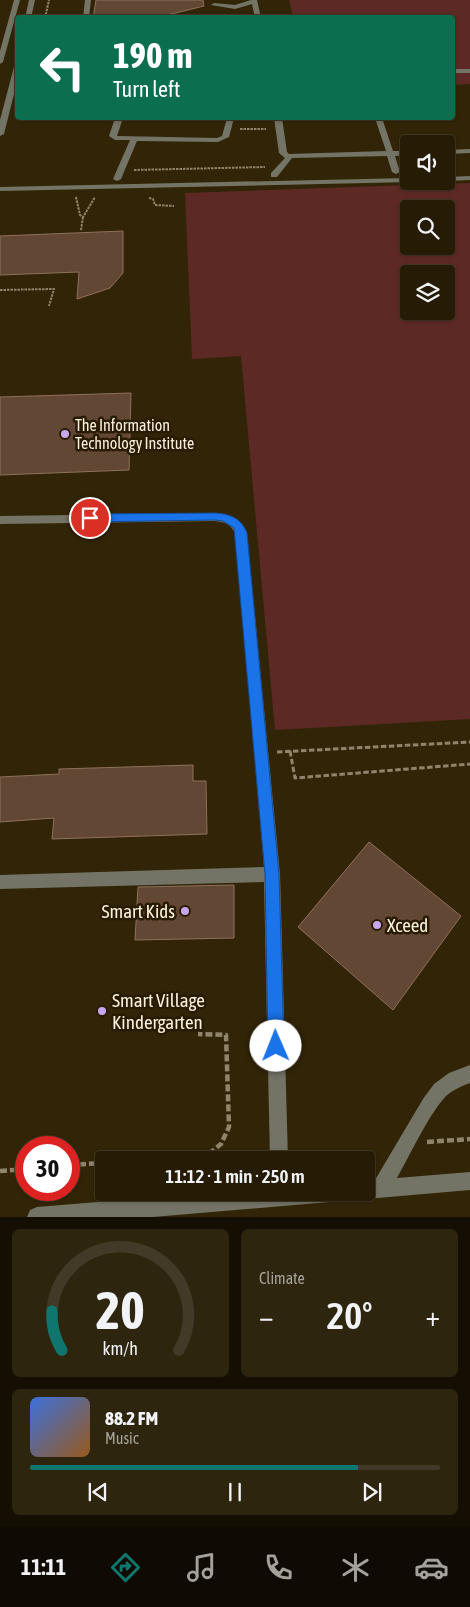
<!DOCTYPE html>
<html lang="en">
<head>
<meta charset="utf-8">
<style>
	:root { --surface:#261c05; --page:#2e250f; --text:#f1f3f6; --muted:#a4a19a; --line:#423a27; --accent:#0f766e }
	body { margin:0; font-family:"Asap Condensed",sans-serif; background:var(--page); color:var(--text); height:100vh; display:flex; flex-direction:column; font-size:19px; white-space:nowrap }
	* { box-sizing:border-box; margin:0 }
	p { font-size:16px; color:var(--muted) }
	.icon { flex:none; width:28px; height:28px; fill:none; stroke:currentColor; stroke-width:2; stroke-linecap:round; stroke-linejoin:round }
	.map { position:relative; height:1217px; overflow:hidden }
	.panel { display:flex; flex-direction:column; gap:12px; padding:12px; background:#150f03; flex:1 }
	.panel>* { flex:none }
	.banner { position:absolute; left:15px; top:15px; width:440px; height:105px; border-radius:5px; box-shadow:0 1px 4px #0004,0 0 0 1px var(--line); background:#0b6e4f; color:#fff; overflow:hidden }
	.tools { position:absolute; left:400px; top:135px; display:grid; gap:10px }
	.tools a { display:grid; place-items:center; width:55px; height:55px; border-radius:5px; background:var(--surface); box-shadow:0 1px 4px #0004,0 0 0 1px var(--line); font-size:25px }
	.speed { position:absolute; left:15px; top:1136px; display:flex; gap:10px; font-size:25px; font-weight:700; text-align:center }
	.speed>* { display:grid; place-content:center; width:65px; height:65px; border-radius:50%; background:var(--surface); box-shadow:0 1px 4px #0004,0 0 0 1px var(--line); line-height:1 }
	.speed .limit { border:8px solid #d22; background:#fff; color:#111 }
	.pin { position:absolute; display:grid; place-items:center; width:42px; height:42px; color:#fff; margin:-21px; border:2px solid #fff; border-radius:50%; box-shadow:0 1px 5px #0007 }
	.me { position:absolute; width:55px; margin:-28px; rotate:359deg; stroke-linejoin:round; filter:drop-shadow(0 0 4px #0008) }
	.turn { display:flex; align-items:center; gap:18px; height:105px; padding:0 15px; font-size:22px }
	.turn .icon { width:65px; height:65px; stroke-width:2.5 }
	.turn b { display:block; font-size:35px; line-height:42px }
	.big { font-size:38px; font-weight:600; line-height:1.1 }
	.panel .card { flex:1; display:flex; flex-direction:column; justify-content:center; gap:8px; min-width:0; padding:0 18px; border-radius:8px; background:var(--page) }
	.panel .dial { align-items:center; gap:0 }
	.dial svg { height:130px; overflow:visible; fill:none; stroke:var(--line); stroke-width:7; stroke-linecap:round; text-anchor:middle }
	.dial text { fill:var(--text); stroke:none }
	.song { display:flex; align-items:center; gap:15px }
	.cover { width:60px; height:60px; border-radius:8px; background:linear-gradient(135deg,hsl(220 70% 55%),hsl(30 70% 35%)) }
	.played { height:5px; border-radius:2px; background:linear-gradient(90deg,var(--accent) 80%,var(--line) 80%) }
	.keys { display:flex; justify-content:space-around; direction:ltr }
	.heat { display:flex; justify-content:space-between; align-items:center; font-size:28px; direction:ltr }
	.panel .tiles { flex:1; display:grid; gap:12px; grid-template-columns:1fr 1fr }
	.card:last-child { grid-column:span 2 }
	.trip { position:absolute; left:95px; top:1151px; width:280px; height:50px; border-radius:5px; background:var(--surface); box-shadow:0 1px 4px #0004,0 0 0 1px var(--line); font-weight:600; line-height:50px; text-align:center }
	.tab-bar { display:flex; height:80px; justify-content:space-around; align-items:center; background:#0f0b02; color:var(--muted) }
	.tab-bar .icon { width:35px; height:35px }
	.tab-bar .on { color:var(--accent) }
	.tab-bar b { font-size:22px; color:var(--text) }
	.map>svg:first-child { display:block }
	.green { fill:#5d2925; fill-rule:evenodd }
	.building { fill:#624734; stroke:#8e705d }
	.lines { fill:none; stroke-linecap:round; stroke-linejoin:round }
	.path-far2 { stroke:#8f846c; stroke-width:2; stroke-dasharray:2.5 1; stroke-linecap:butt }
	.path-far1 { stroke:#8f846c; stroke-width:3; stroke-dasharray:5.5 2.5; stroke-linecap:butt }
	.path { stroke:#8f846c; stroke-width:4.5; stroke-dasharray:7 3; stroke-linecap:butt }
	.minor { fill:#737466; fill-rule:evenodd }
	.route { fill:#1a73e8; stroke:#114b97 }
	.poi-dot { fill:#c6a6f0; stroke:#281b00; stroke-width:2 }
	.labels { text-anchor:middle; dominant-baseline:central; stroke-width:5; stroke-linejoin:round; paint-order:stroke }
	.poi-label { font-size:16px; fill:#f9f0df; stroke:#281b00; text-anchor:start }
	.near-poi-label { font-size:19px; fill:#f9f0df; stroke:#281b00; text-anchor:start }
</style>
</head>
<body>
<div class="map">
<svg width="470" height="1217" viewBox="0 0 470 1217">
	<rect width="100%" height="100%" fill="#322507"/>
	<path class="green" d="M289,0H470V84L453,85L452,18L293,17Z
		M470,183V719L275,730L241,356L192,359L185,193ZM409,209H446V246H409ZM409,274H446V311H409Z"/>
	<path class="building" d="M96,0H203L204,6L155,18H93Z
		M123,231V273L110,288L77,299L79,272L0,275V236Z
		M131,393L129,470L0,475V397Z
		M193,765V781H206L207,834L52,839L54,818L0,822V777L59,774V769Z
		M369,842L461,916L393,1010L298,927Z
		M234,885V938L135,940L138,887Z"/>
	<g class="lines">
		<path class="path-far2" d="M45,18L49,0
			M240,129H266
			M134,170L265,167
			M76,197L80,215L83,217L95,197
			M149,198L153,199L155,205L174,206
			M81,230L83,217
			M0,290L54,289L49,306"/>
		<path class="path-far1" d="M290,751L295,778L470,764
			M277,752L470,742"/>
		<path class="path" d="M427,1142L470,1139
			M139,1160L210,1153L221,1144L229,1127L226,1035L198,1034
			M69,1165L104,1163
			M0,1171L26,1169"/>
		<path class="minor" d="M14,0H20L3,62L0,64V51Z
			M29,0H35L31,18H25Z
			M85,0H91L89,18H83Z
			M251,0H257L261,18H255L252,4L235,9L211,5L214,3L235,5Z
			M222,14L233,17L234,18L220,17Z
			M18,61V78L4,134L0,136V120L15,63Z
			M452,69H470V73H452Z
			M115,118H123L117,136L217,138L222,136L227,118H234L229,137L218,142L137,141L121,179L117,181L113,179L130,140H115L109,136Z
			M274,118H282L287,152L289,154L386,151L375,118H382L393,151H409V155L395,156L400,172L396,174L392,172L387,156L292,158L277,177H271V173L285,158L279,153Z
			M470,149V153L446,154V150Z
			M470,176V180L446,181V177Z
			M409,178V181L412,182L0,191V187Z
			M215,513C230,514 241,518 247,533L280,874L288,1160H270L264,882L0,889V875L264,867L235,533C231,524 224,522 215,521L0,524V516Z
			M470,1065V1083C461,1086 453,1090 446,1096C429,1114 410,1155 397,1178L470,1172V1190L366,1199L359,1197L358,1192H366V1180H375L423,1099L434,1084L449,1073Z
			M219,1192H350L348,1199L341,1201L153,1217H27L30,1210L37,1207Z"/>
	</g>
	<path class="route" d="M215,513C230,514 241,518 247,533L279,874L284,1046L282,1051L276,1053L271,1051L268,1046L265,874L234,528L223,521L215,520L90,522L85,518L90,514Z"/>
	<g class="poi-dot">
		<circle cx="65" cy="434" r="5"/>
		<circle cx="185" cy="911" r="5"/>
		<circle cx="377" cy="925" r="5"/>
		<circle cx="102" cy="1011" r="5"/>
	</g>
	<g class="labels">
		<g class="poi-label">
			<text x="75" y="425">The Information<tspan x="75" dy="18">Technology Institute</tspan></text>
		</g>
		<g class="near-poi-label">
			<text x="175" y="911" text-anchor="end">Smart Kids</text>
			<text x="387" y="925">Xceed</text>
			<text x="112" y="1000">Smart Village<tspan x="112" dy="22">Kindergarten</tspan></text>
		</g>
	</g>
</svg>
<div class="tools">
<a><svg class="icon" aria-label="sound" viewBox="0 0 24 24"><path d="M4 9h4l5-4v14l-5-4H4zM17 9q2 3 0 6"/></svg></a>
<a><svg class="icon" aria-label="search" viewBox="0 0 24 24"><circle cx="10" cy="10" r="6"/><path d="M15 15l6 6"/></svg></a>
<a><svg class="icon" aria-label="layers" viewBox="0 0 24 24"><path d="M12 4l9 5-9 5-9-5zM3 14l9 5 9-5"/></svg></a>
</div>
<div class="speed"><div class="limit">30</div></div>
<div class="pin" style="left:90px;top:518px;background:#d93025"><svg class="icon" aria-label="arrive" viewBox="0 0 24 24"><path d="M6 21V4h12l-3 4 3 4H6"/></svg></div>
<svg class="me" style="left:276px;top:1046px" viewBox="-20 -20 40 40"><circle r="19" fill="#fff"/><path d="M0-13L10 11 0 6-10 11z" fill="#1a73e8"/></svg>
<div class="trip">11:12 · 1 min · 250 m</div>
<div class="banner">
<div class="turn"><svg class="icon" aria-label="left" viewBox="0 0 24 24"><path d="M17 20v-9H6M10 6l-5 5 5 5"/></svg><div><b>190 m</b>Turn left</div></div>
</div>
</div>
<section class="panel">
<div class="tiles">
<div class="card dial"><svg viewBox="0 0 100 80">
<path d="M14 69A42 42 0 1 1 86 69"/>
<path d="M14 69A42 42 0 0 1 8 45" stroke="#0f766e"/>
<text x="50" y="56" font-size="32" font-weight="700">20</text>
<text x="50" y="72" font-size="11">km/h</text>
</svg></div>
<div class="card"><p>Climate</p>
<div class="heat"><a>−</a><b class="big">20°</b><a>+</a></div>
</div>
<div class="card">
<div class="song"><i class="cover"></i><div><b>88.2 FM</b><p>Music</p></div></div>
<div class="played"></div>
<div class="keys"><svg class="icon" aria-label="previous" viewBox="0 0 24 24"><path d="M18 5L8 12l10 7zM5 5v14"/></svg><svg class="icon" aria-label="pause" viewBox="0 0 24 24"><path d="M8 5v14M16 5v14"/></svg><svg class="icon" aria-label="next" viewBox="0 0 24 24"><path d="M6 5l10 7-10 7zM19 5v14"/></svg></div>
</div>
</div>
</section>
<nav class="tab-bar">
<b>11:11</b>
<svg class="icon on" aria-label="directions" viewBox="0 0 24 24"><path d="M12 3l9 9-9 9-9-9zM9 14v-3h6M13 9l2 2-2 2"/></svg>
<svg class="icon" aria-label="music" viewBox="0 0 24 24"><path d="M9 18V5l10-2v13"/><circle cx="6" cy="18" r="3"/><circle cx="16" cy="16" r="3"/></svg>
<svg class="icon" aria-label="phone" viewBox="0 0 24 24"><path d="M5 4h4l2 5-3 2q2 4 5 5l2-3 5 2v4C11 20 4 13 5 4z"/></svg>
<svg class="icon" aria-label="climate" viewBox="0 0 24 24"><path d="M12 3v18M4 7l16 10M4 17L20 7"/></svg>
<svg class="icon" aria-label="car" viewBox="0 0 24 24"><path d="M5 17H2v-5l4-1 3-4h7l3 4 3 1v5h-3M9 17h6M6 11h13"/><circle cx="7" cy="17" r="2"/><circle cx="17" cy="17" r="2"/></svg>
</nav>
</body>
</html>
